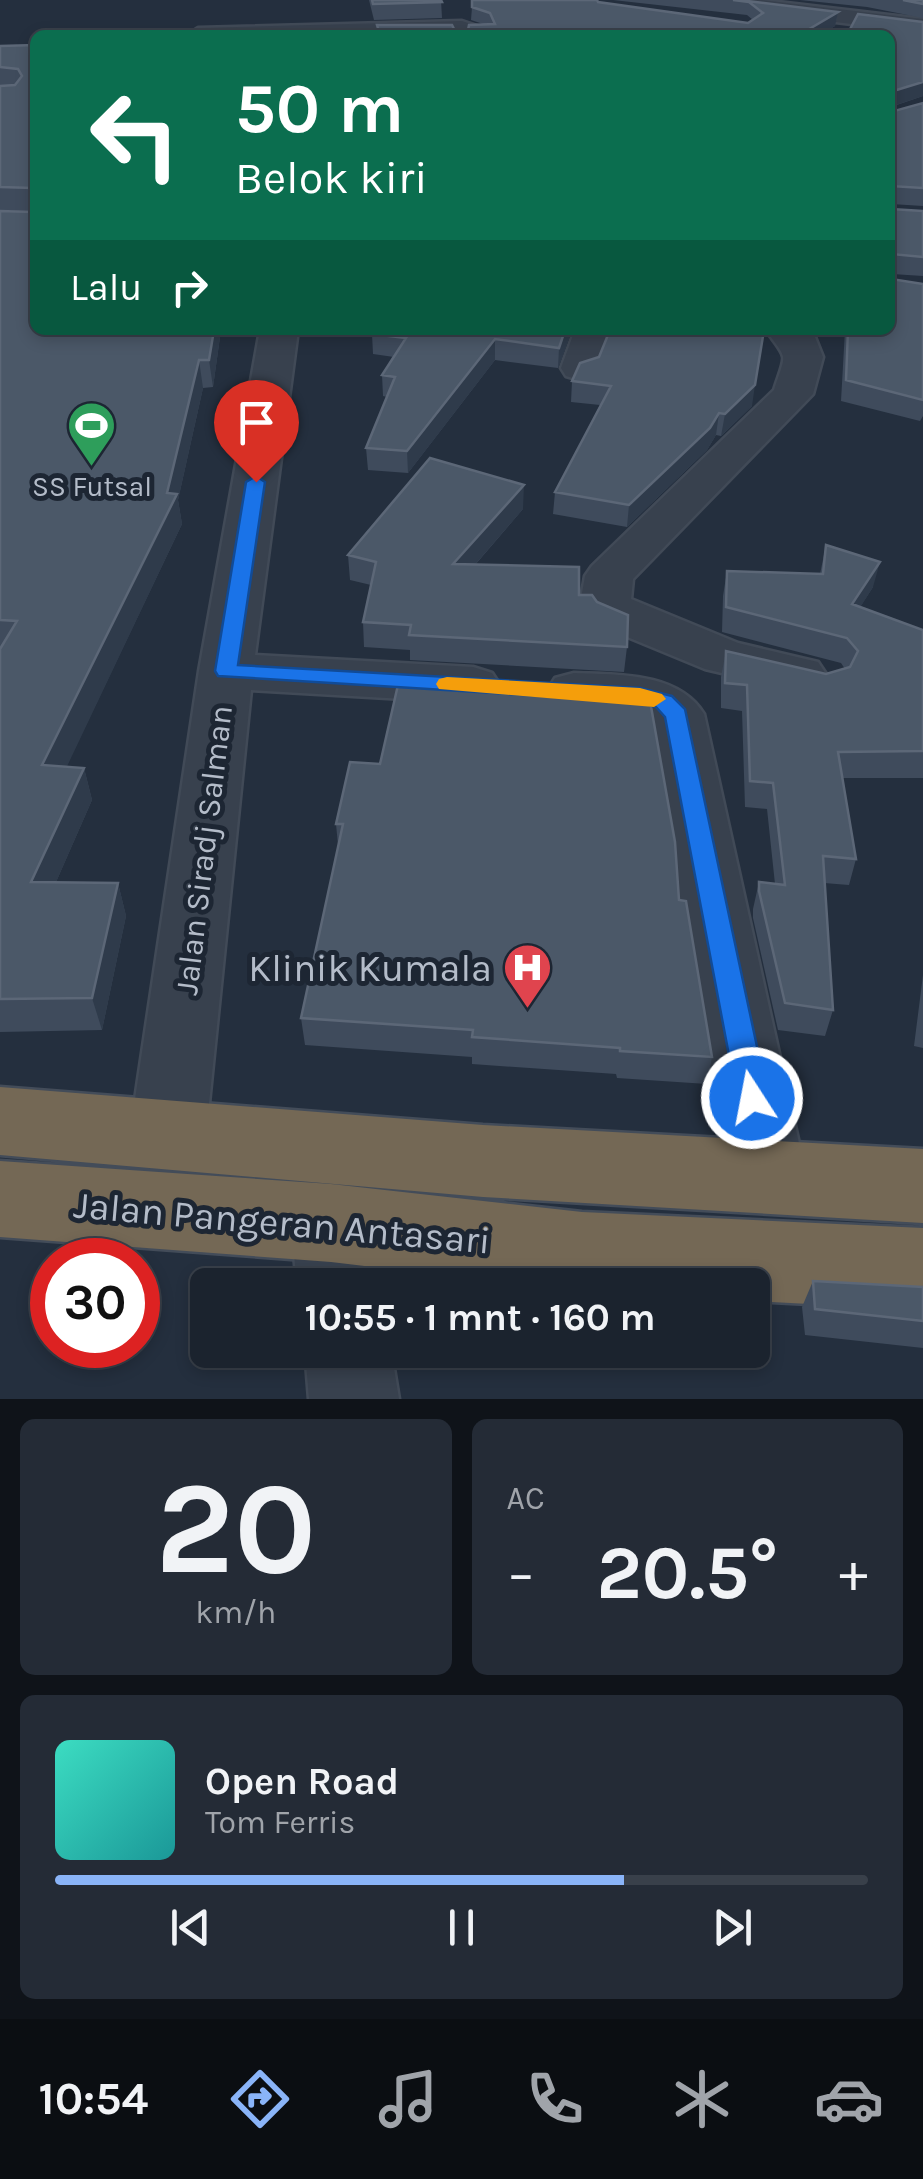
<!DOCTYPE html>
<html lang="id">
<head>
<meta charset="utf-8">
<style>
	:root { --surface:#1b232e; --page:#242b36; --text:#f1f3f6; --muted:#a0a4aa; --line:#39404a; --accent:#8ab4f8 }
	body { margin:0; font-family:Karla,sans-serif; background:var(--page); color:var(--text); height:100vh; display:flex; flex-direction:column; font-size:38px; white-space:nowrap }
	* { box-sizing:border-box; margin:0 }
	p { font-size:32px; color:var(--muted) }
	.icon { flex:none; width:55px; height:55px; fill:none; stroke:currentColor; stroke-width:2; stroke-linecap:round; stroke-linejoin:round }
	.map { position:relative; height:1399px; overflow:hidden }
	.panel { display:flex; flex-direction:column; gap:20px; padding:20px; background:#0f1319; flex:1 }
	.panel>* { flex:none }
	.banner { position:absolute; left:30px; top:30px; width:865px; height:305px; border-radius:15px; box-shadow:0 5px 15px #0003,0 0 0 2px var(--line); background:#0b6e4f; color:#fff; overflow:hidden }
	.speed { position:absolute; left:30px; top:1238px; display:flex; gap:20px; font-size:50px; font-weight:700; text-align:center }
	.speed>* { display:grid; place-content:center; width:130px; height:130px; border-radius:50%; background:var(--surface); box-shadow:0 5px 15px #0003,0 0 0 2px var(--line); line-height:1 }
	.speed .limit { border:15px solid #d22; background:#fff; color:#111 }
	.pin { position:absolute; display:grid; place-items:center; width:85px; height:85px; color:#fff; margin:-102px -42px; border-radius:50% 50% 50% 0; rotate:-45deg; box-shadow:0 0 10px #0007 }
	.pin .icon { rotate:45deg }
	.me { position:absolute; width:110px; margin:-55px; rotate:349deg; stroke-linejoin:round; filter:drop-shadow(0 0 8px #0008) }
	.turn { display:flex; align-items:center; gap:35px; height:210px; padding:0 40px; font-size:45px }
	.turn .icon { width:130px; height:130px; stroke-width:2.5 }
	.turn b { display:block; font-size:70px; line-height:85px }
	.then { display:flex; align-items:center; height:95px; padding:0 40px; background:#0003; gap:20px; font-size:38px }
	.big { font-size:75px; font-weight:700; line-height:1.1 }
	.panel .tile { flex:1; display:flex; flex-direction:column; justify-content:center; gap:15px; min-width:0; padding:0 35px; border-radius:15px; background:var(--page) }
	.panel .dial { align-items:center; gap:0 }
	.dial b { font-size:130px; line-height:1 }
	.song { display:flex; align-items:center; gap:30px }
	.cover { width:120px; height:120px; border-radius:15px; background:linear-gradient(135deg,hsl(170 70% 55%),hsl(180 70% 35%)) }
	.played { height:10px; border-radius:5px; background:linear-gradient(90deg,var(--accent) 70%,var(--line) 70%) }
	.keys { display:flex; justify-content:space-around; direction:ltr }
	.heat { display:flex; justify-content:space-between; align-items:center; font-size:55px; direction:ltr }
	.panel .tiles { flex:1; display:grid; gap:20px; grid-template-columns:1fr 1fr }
	.tile:last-child { grid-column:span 2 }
	.trip { position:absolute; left:190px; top:1268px; width:580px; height:100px; border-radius:15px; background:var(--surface); box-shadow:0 5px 15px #0003,0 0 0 2px var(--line); font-weight:700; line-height:100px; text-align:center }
	.dock { display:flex; height:160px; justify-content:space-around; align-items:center; background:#0b0e12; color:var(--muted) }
	.dock .icon { width:70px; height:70px }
	.dock .current { color:var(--accent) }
	.dock b { font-size:45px; color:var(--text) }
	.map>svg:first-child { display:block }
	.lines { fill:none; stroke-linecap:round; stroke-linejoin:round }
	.minor-casing { stroke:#414a57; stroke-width:5 }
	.highway-casing { stroke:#434c59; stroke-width:5 }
	.minor { fill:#38414e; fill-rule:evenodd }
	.highway { fill:#746855; fill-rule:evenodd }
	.wall { fill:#3f4b5c }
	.shaded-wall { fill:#2f3b4b }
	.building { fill:#4b5868; stroke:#5c6777; stroke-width:2.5 }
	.route { fill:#1a73e8; stroke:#114b97; stroke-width:2.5 }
	.slow { fill:#f59e0b }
	.labels { text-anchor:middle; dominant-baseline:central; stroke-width:10; stroke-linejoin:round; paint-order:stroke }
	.far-poi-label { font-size:28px; fill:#b4bcc9; stroke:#1d2633 }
	.street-label { font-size:32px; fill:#b4bcc9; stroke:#1d2633 }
	.near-poi-label { font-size:38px; fill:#b4bcc9; stroke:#1d2633; text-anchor:end }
	.near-street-label { font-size:38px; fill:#b4bcc9; stroke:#1d2633 }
</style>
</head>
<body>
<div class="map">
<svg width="923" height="1399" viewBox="0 0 923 1399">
	<rect width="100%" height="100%" fill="#242f3e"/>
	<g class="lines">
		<defs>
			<path id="minor" d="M698,0H761L923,19V33L708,6Z
				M462,21L489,30L492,35H187L198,28Z
				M260,330H298L255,655L473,667L492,673L500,685L492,697L473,703L251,690L206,1133L195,1157L168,1168L141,1157L130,1133L199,671Z
				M575,330H613L594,376L580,380L566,376L561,368Z
				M766,330L813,332L823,357L813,394L633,579L631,599L738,643L818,662L826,674L818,686L799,691L705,669L596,624L581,599L585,576L592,566L774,390C787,350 788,362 766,330Z
				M574,673C618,675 678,672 704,714L806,1175L795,1201L767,1211L739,1201L728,1175L649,721C622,703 586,712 555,704L547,691L555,678Z
				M331,1184L359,1196L371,1223L381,1285H297L291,1223L303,1196Z
				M305,1350H391L399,1399H309Z"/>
			<path id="highway" d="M0,1087L483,1125L923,1149V1223L483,1197L0,1155Z
				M0,1161L331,1184L582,1212L923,1228V1310L752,1301V1285H524L331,1262L0,1237Z"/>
		</defs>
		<use href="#minor" class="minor-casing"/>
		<use href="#highway" class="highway-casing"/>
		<use href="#minor" class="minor"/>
		<use href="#highway" class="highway"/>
	</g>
	<path class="wall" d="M369,0H441L442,18L374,20Z
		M613,0H739L838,12L835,26L820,35H467L483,24L471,20L472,7L598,2L748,23L753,20L747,15Z
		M800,0H923V18L867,7Z
		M923,22V96L891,107V112L923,103V206L891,204V209L923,211V276L892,274L891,279L923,284V416L920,421L841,401L845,330H890V35Z
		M35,45V330H221L213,387L203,388L178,500L182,524L66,767L84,768L92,800L56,882L118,883L126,916L102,1030L0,1032V211L32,212L0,210V46Z
		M572,330L558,368L495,360L408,473L368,470L366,448L387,397L383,396L382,375L394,357L373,354L372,334Z
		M599,357L752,406L721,436L716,435L707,450L627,527L553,514L555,492L600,405L571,402L572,381Z
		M523,509L475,565L579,595L627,647L624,672L410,660V650L364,647L363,622L371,585L350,580L348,555Z
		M826,545L873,587L860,607L923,630V778H842L856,859L849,885L824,883L833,1010L825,1036L778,1030L753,918V909L759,882L775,884L767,809L745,807L742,711L721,708V677L726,651L826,674L845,669L841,663L722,632L723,596L727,571L820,574Z
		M350,762L679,900L712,1057L707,1084L617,1078L616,1074L472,1064V1057L305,1045L301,1018L338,845L336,824Z
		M923,975V1048L914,1046Z
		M813,1281L923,1287V1348L805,1335L802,1307Z"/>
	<path class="shaded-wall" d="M838,12L835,26L820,35H799Z
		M923,82V96L890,107V92Z
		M214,330H221L213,387L209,360Z
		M565,330H572L558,368L559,348Z
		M495,339V360L408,473L407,451Z
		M199,360L203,388L178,500L182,524L52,798L42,765L167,493Z
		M755,385L752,406L721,436L725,414Z
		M719,413L716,435L707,450L627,527L629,505Z
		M524,485L523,509L454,589L453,564Z
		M880,562L873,587L846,630L852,604Z
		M84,768L92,800L42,914L31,882Z
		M118,883L126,916L102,1030L92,998Z"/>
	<path class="building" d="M372,0H441L442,2L373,4Z
		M472,0H597L598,2L748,23L763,13L749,2L733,0H739L838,12L799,35H467L469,25L495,24L490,13L472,7Z
		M903,0H923V4Z
		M858,14L923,22V82L890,92V35H847Z
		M377,25H452L457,35H380Z
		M35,45V330H214L209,360H199L167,493L177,494L42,765L84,768L31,882L118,883L92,998L0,999V649L17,621L0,620V211L32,212L33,188L0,187V86L15,85L22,76L18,69L0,67V46Z
		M890,99L891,112L923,103V188L891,186V209L923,211V257L892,254L891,279L923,284V400L846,380L848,330H890Z
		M375,330H565L559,348L495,339L407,451L366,448L395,377L382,375L406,338L372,334Z
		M610,330H764L755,385L725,414L719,413L710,428L629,505L555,492L611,386L572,381L580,363L599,357Z
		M430,458L524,485L453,564L579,567V595H592L597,602L628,615L627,647L409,635L411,625L363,622L376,562L348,555Z
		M826,545L880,562L852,604L923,630V751L838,752L856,859L823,856L833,1010L785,1003L759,891V882L785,885L773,783L750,781L747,685L725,683L726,651L826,674L850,667L858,651L847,638L726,607L727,571L823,574Z
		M400,676L640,690L649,695L675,842L679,900L686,901L712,1057L620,1051V1048L472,1037L473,1030L301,1018L343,824H336L350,762L380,764Z
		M813,1281L923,1287V1321L815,1309Z"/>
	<path class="route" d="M256,476L265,482L238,665L640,688L672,696L685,709L768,1098L763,1108L752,1112L741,1108L737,1098L665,717L656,707L639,702L218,676L215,671L246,482Z"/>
	<path class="slow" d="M447,677L640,688L662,694L666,699L654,707L439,689L436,684L439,679Z"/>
	<defs>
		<symbol id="stadium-pin" viewBox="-11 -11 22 30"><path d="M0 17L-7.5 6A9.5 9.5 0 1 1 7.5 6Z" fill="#2e9e5b" stroke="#1d2633"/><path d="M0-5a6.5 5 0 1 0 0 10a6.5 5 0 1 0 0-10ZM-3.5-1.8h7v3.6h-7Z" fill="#fff"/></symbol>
		<symbol id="hospital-pin" viewBox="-11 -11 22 30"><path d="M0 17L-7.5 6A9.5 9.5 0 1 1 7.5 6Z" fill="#e0444e" stroke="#1d2633"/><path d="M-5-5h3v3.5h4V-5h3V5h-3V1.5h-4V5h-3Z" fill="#fff"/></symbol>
	</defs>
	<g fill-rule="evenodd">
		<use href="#stadium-pin" x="64" y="398" width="55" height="75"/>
		<use href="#hospital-pin" x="500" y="940" width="55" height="75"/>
	</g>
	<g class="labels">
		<g class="far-poi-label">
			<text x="92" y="486">SS Futsal</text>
		</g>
		<g class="street-label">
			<text transform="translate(204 850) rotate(-83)">Jalan Siradj Salman</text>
		</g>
		<g class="near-poi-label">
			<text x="492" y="968">Klinik Kumala</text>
		</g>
		<g class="near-street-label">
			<text transform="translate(282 1223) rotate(5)">Jalan Pangeran Antasari</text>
		</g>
	</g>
</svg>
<div class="speed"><div class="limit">30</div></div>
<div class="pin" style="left:256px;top:482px;background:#d93025"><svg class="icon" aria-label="arrive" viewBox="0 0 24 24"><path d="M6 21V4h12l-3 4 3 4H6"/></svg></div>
<svg class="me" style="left:752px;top:1098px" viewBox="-20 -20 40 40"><circle r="17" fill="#1a73e8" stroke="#fff" stroke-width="3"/><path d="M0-11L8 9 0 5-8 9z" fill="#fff"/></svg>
<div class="trip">10:55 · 1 mnt · 160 m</div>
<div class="banner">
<div class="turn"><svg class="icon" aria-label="left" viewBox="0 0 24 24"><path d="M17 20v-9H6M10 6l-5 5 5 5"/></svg><div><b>50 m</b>Belok kiri</div></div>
<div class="then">Lalu<svg class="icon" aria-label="right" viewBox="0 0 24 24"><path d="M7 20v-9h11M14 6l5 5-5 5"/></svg></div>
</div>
</div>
<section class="panel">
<div class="tiles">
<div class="tile dial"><b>20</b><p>km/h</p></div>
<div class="tile"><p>AC</p>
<div class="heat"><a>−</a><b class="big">20.5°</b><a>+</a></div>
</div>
<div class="tile">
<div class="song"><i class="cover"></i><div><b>Open Road</b><p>Tom Ferris</p></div></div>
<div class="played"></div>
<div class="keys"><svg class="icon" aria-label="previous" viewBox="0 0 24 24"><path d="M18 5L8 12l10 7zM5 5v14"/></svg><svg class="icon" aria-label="pause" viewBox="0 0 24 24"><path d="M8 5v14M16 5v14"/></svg><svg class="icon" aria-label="next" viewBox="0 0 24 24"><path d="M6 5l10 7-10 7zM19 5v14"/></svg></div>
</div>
</div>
</section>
<nav class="dock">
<b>10:54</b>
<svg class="icon current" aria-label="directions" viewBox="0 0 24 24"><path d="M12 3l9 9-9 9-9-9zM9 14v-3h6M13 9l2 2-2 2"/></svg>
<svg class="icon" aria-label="music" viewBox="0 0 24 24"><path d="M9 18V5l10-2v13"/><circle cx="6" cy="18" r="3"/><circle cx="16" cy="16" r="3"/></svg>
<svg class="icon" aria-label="phone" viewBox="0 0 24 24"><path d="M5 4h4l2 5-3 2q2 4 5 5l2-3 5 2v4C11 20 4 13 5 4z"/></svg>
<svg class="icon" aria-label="climate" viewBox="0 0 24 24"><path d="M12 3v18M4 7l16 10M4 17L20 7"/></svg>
<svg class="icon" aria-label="car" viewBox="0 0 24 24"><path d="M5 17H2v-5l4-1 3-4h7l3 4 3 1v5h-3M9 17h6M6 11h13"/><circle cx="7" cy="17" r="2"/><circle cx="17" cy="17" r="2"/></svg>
</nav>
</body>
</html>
